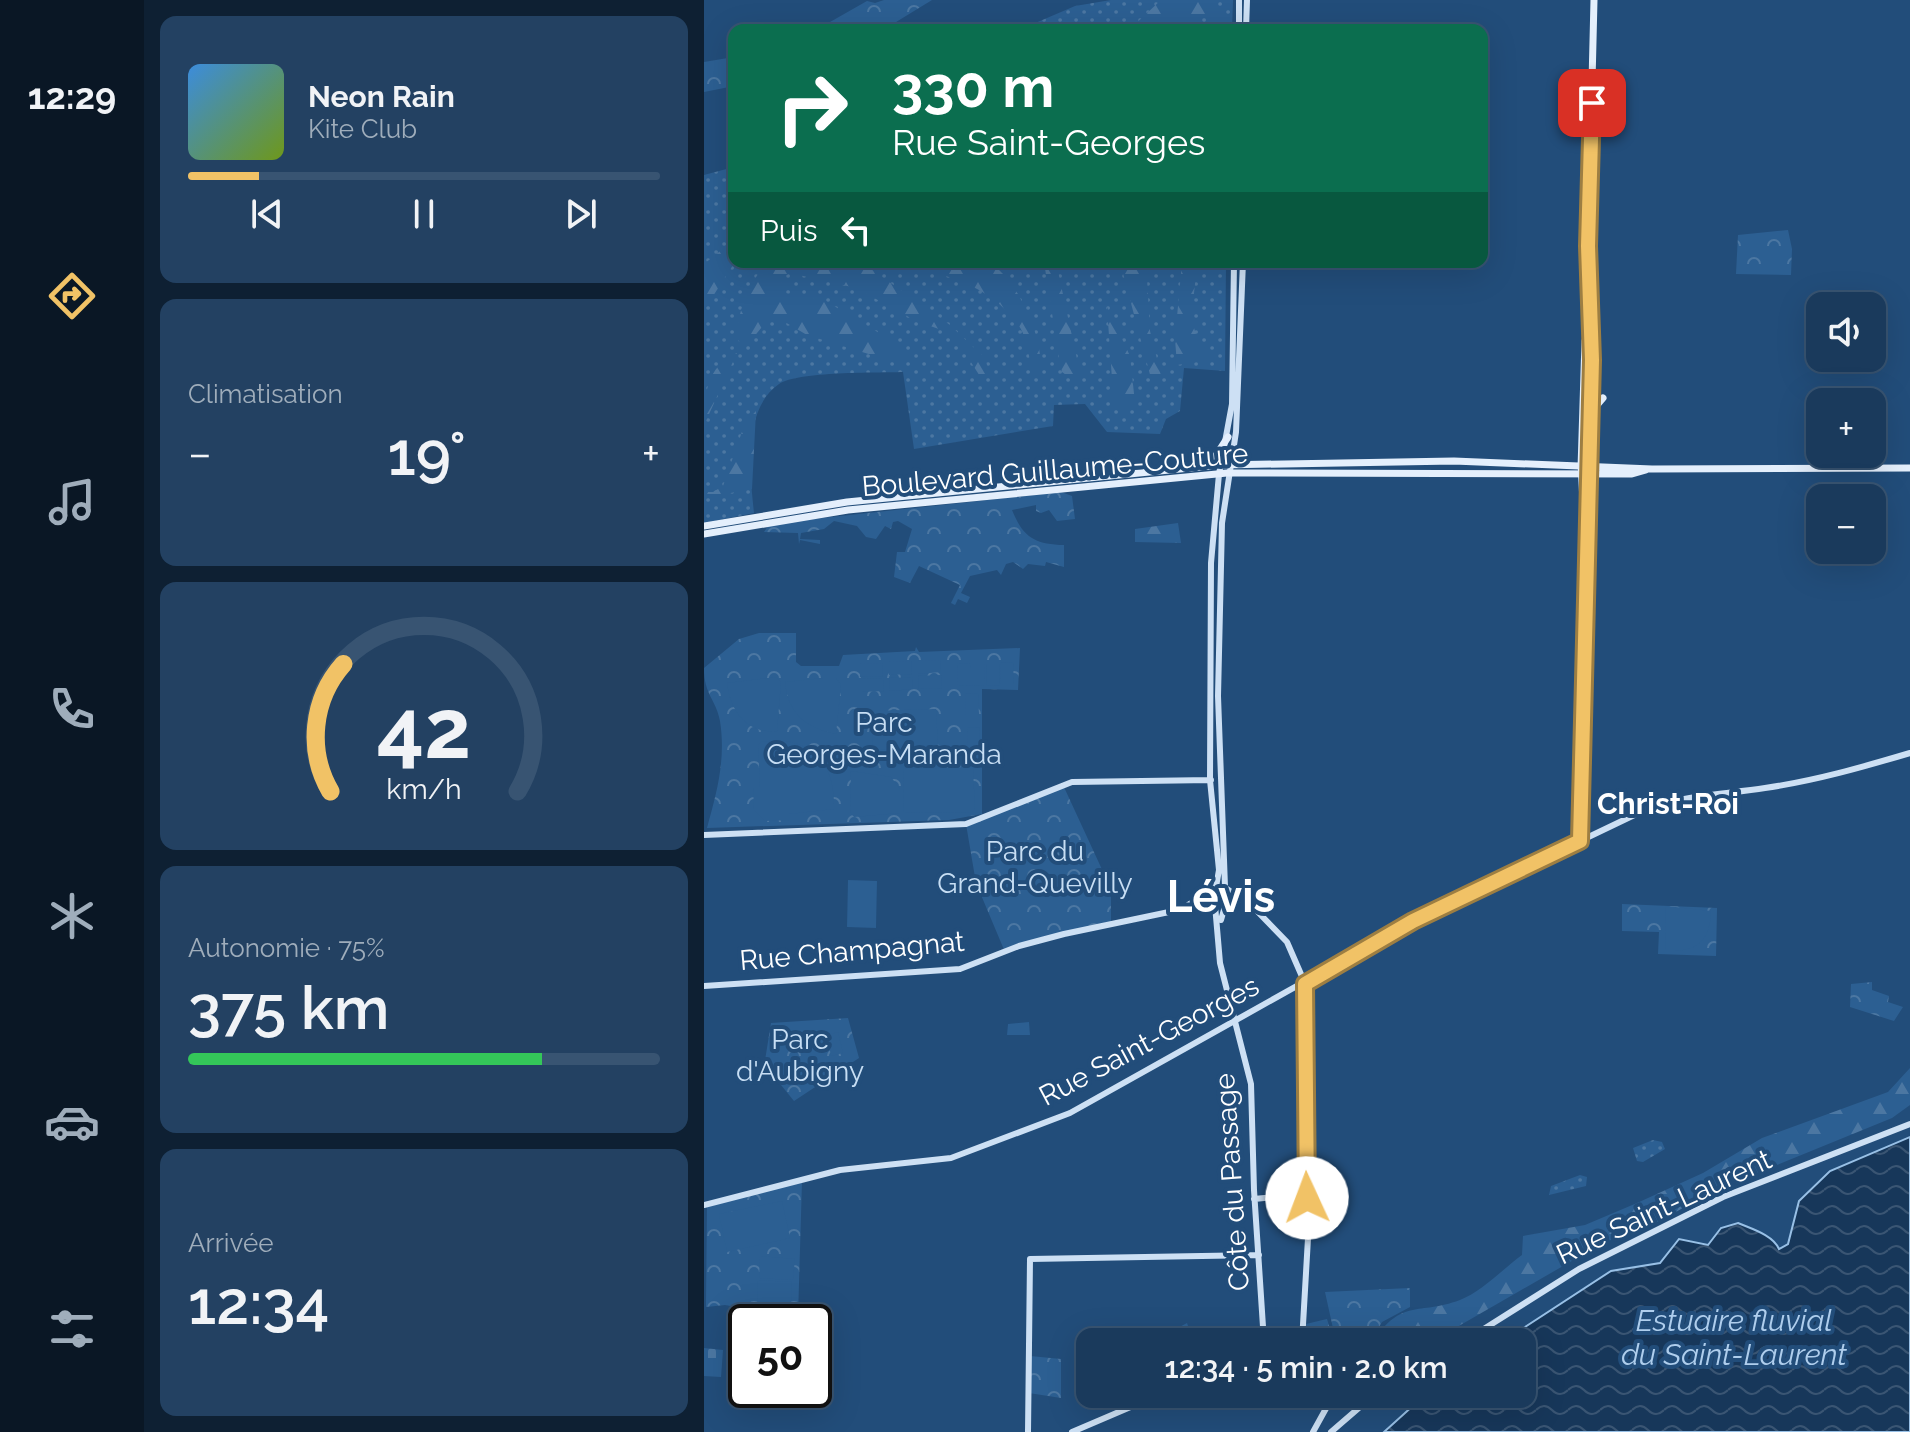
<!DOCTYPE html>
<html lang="fr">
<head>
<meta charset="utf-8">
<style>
	:root { --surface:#1a3a5c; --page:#234162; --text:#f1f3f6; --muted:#9fadbb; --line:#385472; --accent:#f1c266 }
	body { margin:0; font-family:Raleway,sans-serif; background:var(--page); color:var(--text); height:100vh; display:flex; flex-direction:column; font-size:30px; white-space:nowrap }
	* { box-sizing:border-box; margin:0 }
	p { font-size:26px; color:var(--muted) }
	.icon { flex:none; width:44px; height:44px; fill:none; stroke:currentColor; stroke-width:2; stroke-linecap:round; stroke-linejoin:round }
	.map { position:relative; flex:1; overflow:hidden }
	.sheet { display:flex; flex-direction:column; gap:16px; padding:16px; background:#0e2033; width:560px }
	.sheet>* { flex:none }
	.guide { position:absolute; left:24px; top:24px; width:760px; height:244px; border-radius:16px; box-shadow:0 8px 32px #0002,0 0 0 2px var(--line); background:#0b6e4f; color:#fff; overflow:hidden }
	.fabs { position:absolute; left:1102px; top:292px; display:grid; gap:16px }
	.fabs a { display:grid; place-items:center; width:80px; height:80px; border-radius:16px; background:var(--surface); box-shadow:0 8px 32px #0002,0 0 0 2px var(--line); font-size:40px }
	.speed { position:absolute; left:24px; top:1304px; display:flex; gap:16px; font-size:40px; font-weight:700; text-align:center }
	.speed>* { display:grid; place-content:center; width:104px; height:104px; border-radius:50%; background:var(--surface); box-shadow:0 8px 32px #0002,0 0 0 2px var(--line); line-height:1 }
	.speed .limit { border:4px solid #111; border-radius:12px; background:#fff; color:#111 }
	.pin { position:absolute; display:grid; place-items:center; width:68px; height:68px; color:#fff; margin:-34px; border-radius:16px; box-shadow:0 4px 12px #0006 }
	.me { position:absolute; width:88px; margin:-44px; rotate:358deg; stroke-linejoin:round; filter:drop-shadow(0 0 6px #0008) }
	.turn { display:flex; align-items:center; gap:28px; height:168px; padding:0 32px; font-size:36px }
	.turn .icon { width:104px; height:104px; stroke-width:2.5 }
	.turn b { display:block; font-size:56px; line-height:68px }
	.then { display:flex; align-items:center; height:76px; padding:0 32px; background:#0003; gap:16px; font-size:30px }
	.big { font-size:60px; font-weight:600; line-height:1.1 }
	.sheet .card { flex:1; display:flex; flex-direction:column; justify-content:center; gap:12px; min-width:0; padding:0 28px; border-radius:16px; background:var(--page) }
	.sheet .dial { align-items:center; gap:0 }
	.dial svg { height:208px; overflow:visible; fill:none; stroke:var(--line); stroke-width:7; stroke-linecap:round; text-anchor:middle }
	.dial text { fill:var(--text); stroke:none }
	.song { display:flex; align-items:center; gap:24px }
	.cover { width:96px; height:96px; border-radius:12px; background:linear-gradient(135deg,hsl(210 70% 55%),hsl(80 70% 35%)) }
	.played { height:8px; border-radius:4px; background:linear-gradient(90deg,var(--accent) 15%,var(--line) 15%) }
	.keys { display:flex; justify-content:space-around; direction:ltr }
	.heat { display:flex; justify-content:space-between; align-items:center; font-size:44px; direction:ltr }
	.charge { height:12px; border-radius:6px; background:linear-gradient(90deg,#34c759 75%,var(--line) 0) }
	.trip { position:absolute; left:372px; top:1328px; width:460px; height:80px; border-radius:16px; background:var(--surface); box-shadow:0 8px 32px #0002,0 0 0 2px var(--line); font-weight:600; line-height:80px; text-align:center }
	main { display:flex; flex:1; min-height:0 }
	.tab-bar { display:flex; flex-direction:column; width:144px; justify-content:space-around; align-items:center; background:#0a1725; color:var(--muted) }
	.tab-bar .icon { width:56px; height:56px }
	.tab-bar .on { color:var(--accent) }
	.tab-bar b { font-size:36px; color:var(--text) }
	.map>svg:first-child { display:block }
	.grass { fill:url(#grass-dots) }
	.forest { fill:url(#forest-firs) }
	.cemetery { fill:url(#cemetery-stones) }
	.park { fill:url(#park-crowns) }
	.pitch { fill:#2c5f92 }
	.water { fill:url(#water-waves); stroke:#98c0e6; stroke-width:2 }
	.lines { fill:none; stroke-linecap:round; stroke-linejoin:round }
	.secondary { stroke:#cde0f4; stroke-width:6 }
	.primary { stroke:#e4effc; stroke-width:7 }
	.route-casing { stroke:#9d7e42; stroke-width:20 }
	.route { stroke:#f1c266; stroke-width:14 }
	.labels { text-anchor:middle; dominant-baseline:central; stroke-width:8; stroke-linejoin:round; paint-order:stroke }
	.street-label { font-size:28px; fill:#fff; stroke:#224d7a }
	.park-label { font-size:28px; fill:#c7def4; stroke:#224d7a }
	.neighbourhood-label { font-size:30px; font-weight:bold; fill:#fff; stroke:#224d7a }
	.water-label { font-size:30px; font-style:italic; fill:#afceed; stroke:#224d7a }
	.town-label { font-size:44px; font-weight:bold; fill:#fff; stroke:#224d7a }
</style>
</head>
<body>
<main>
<nav class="tab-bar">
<b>12:29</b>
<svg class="icon on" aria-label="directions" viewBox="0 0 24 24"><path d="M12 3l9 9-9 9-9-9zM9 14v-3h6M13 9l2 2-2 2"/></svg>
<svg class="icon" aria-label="music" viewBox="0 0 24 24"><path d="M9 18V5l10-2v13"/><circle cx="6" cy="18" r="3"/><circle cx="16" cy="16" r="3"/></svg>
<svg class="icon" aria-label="phone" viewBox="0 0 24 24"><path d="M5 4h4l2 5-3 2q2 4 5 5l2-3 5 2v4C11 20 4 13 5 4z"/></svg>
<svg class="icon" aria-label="climate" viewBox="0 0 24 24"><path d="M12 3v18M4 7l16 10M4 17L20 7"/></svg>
<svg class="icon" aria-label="car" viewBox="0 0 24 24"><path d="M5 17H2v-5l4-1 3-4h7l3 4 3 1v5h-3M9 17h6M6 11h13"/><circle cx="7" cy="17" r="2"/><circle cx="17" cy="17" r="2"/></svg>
<svg class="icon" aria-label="filters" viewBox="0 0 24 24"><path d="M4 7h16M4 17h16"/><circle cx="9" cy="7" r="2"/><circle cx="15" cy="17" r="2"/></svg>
</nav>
<section class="sheet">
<div class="card">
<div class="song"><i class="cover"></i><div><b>Neon Rain</b><p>Kite Club</p></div></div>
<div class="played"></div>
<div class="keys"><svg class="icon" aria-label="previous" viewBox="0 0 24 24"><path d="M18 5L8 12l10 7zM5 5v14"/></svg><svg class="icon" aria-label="pause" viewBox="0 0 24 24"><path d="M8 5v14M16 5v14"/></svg><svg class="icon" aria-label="next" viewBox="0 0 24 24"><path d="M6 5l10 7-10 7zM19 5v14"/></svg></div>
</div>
<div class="card"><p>Climatisation</p>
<div class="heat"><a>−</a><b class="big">19°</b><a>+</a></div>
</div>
<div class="card dial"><svg viewBox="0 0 100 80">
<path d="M14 69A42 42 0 1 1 86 69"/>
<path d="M14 69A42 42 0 0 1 19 20" stroke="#f1c266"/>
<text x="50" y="56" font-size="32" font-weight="700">42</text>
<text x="50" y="72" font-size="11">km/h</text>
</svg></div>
<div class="card"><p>Autonomie · 75%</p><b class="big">375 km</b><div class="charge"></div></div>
<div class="card"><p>Arrivée</p><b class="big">12:34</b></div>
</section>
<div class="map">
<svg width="1206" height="1432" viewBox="0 0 1206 1432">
	<defs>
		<pattern id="grass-dots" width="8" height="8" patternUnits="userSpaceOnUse" patternTransform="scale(2)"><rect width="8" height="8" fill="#2c5f92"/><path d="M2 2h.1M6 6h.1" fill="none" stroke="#4c77a2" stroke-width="1.8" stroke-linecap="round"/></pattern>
		<pattern id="forest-firs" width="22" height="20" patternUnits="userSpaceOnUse" patternTransform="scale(2)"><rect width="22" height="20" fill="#2c5f92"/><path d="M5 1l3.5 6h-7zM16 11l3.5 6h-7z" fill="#4c77a2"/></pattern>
		<pattern id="cemetery-stones" width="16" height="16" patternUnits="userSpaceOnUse" patternTransform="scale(2)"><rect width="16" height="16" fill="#2c5f92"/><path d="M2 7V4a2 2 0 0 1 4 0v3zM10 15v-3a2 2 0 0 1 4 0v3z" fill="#4c77a2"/></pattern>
		<pattern id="park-crowns" width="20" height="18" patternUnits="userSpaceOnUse" patternTransform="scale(2)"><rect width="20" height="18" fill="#2c5f92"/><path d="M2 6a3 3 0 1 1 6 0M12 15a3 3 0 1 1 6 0" fill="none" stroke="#4c77a2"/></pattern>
		<pattern id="water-waves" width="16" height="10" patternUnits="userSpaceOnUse" patternTransform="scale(2)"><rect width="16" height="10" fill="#17375a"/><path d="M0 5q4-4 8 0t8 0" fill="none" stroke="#3a5573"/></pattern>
	</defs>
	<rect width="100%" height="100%" fill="#224d7a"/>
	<path class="grass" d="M407,0H529L528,30H315L371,6Z
		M30,167V262H522L521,371L480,368L476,411L462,419L456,434L403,432L381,404L350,405L349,426L210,449L199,372C173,373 94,371 75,384C38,409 46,475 50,513L0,523V175Z
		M949,1140L958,1142L961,1149L939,1162L933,1161L929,1148Z
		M876,1175L883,1177L882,1186L845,1195L847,1186Z"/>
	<path class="forest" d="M457,0H511L524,30H506L504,18L500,16L494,18L491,30H425Z
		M30,240L31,262L0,310V264Z
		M64,262H157L246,325L280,357L286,373L279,381L249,334L212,321L152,288L86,273L77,278L80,293L120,300L202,349L197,364L103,335L74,318L62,322L44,344H37L32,337C36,307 43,285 64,262Z
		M197,262C221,262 264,256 285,264C311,272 348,353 333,378C323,363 326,342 315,326C285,283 242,277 197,262Z
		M340,262H352L379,387L358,372L356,364Z
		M416,262H442L446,331L457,375L454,382H448Z
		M478,262H492C493,301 475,333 513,359L473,365L471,339Z
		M403,307L426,356L431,403L418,413L410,408Z
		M33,353L0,425C0,397 2,366 33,353Z
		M52,411L48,489L0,498V492H9L19,486L41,423Z
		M474,523L477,543L431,542V529Z
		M1206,1068V1105L1188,1118L1007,1192L956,1221L899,1243L727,1342H668C700,1297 713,1316 756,1300C777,1292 799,1269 818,1255L819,1236L881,1225L933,1203L999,1173L1058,1138L1184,1092Z
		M623,1319L630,1342H601L602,1324Z"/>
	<path class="cemetery" d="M0,1348L19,1350L17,1377L0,1376Z"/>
	<path class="park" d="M180,0H228L179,30H112L163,1L171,3Z
		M30,57V86L0,92V62Z
		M1084,230L1088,249L1087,275L1032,274L1034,235Z
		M357,492L368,496L371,519L353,521L345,510L337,513L332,511V505L308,510C319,537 330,544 360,545V567L342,562L341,566L324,564L319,569L309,562L302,564L297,575L293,570L266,576L257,593L266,597L263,603L254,599L251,605L247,603L256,585L215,566L206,583L190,577L193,552H201L208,529L194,521L189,522L187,529L181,526L172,539L162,537L153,526L130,521L120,529L97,533L96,539L116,540V544L96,540L95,544L94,533L60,532L64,526L100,520Z
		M55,633H92V662L97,666H135L139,655L211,651L212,647L215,652L316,648L314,690L278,689V814L245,820L3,828C13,792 22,759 16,721C12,699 0,695 0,668L35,639Z
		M359,785L401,876L407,875V924L301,952L272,883L262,824Z
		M918,904L1013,908L1012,956L954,954L955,932L918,931Z
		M1168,982V990L1185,996L1184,1002L1199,1007L1190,1021L1146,1007L1147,984Z
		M144,1018L155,1058L90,1101L77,1085L59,1073L67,1023Z
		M98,1181L94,1317L21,1305L2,1307L3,1207Z
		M706,1288V1307L678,1322L666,1342H632L621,1292Z
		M483,1323L486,1332L506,1327V1342H460L457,1337Z
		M326,1356L357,1359V1398L325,1393Z"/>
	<path class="pitch" d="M236,660L237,672L214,674V661Z
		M207,661L208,674L185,675V662Z
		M309,662L310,685H297L296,663Z
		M178,663L179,676L156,677V664Z
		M266,663L267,668V663H280L281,685L254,686L253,664Z
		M282,663H295L296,685L283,686Z
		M237,675L238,688L215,689L214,676Z
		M72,677L77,682L73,731C42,734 26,710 23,683Z
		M208,677L209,689L186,691L185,678Z
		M119,678H132L137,685L132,734C102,728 84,714 81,682Z
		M179,678L180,691L157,692V679Z
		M274,693L275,716H262L261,694Z
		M232,709L234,748L169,750L167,711Z
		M275,727L277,750H264L263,728Z
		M73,740C115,743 131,769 130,809L85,814V820L61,821L50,810L49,787H56L54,745L57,742Z
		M266,767L269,769L271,809L268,812L199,813L200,769Z
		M147,771L187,777L196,789V813L150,817L146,812Z
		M144,880L173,881L172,928L143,927Z
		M962,906L1007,911C1006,943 992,952 961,951Z
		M325,1022L326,1035H303L304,1024Z
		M134,1032L139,1053L127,1056L123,1035Z
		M78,1201L86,1238L23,1252L15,1214Z
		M56,1256L91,1259L89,1280L55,1278Z
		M54,1280L88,1282L87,1303L53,1301Z"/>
	<path class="water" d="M1206,1137V1432H680L722,1394H818V1342H798L907,1271L956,1263L975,1239L1004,1245L1017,1228L1034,1223C1048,1229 1069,1235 1075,1249L1084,1244L1095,1201L1126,1171Z"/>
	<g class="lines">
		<path class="secondary" d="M535,30V0
			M542,30L543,0
			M877,474L880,528
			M0,835L262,824L368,782L507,780
			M876,841L881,531L886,474
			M512,887L515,870L506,780L507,563L515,474L528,404L530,262
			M521,887L514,696L518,523L532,432L539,262
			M484,905L512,887L523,889L550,908L583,942L603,988L601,1177L605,1221L598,1342
			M511,905L516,963L547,1084L550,1190L560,1342
			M517,920L521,906
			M0,986L256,969L315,946L360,934L508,903
			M550,1199L602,1194
			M0,1205L136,1170L247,1158L366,1113L709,921L945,808C983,795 1022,794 1061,788C1110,781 1159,767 1206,753
			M740,1342L775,1332L875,1269L1019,1197L1206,1124
			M324,1432L326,1259L555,1255
			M368,1432L457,1394
			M609,1432L630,1394
			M627,1432L671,1394"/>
		<path class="primary" d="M888,411L899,398
			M499,463L511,457L524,437
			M877,468L881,341L885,335
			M886,468L888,360L884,246L890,0
			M0,526L143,502L516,465L750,461L948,469L1206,468
			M0,534L144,510L523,473L928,474L942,470"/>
	</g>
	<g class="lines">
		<defs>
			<path id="route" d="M603,1198L601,984L709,921L876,841L888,360L884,246L888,103"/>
		</defs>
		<use href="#route" class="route-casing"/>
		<use href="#route" class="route"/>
	</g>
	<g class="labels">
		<g class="street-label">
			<text transform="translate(351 470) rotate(-5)">Boulevard Guillaume-Couture</text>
			<text transform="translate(148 951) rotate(-5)">Rue Champagnat</text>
			<text transform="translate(445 1041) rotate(-28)">Rue Saint-Georges</text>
			<text transform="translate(528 1182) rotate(-94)">Côte du Passage</text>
			<text transform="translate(960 1207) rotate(-25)">Rue Saint-Laurent</text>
		</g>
		<g class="park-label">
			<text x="180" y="722">Parc<tspan x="180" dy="32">Georges-Maranda</tspan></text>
			<text x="331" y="851">Parc du<tspan x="331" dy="32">Grand-Quevilly</tspan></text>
			<text x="96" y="1039">Parc<tspan x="96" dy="32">d'Aubigny</tspan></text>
		</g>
		<g class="neighbourhood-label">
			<text x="964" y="803">Christ-Roi</text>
		</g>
		<g class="water-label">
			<text x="1030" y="1320">Estuaire fluvial<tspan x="1030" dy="34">du Saint-Laurent</tspan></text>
		</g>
		<g class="town-label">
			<text x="517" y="896">Lévis</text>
		</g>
	</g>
</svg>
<div class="fabs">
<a><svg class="icon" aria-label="sound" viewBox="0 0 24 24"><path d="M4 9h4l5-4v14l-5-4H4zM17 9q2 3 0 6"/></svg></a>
<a>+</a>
<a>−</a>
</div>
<div class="speed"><div class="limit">50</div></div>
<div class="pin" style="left:888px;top:103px;background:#d93025"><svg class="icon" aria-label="arrive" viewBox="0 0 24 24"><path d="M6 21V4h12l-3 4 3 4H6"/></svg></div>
<svg class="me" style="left:603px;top:1198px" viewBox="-20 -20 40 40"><circle r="19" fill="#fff"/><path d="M0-13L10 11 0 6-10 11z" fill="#f1c266"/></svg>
<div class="trip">12:34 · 5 min · 2.0 km</div>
<div class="guide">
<div class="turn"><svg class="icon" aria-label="right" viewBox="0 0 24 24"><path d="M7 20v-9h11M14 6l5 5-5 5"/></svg><div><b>330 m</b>Rue Saint-Georges</div></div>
<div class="then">Puis<svg class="icon" aria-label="left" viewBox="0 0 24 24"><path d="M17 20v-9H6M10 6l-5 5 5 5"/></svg></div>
</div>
</div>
</main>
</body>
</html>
